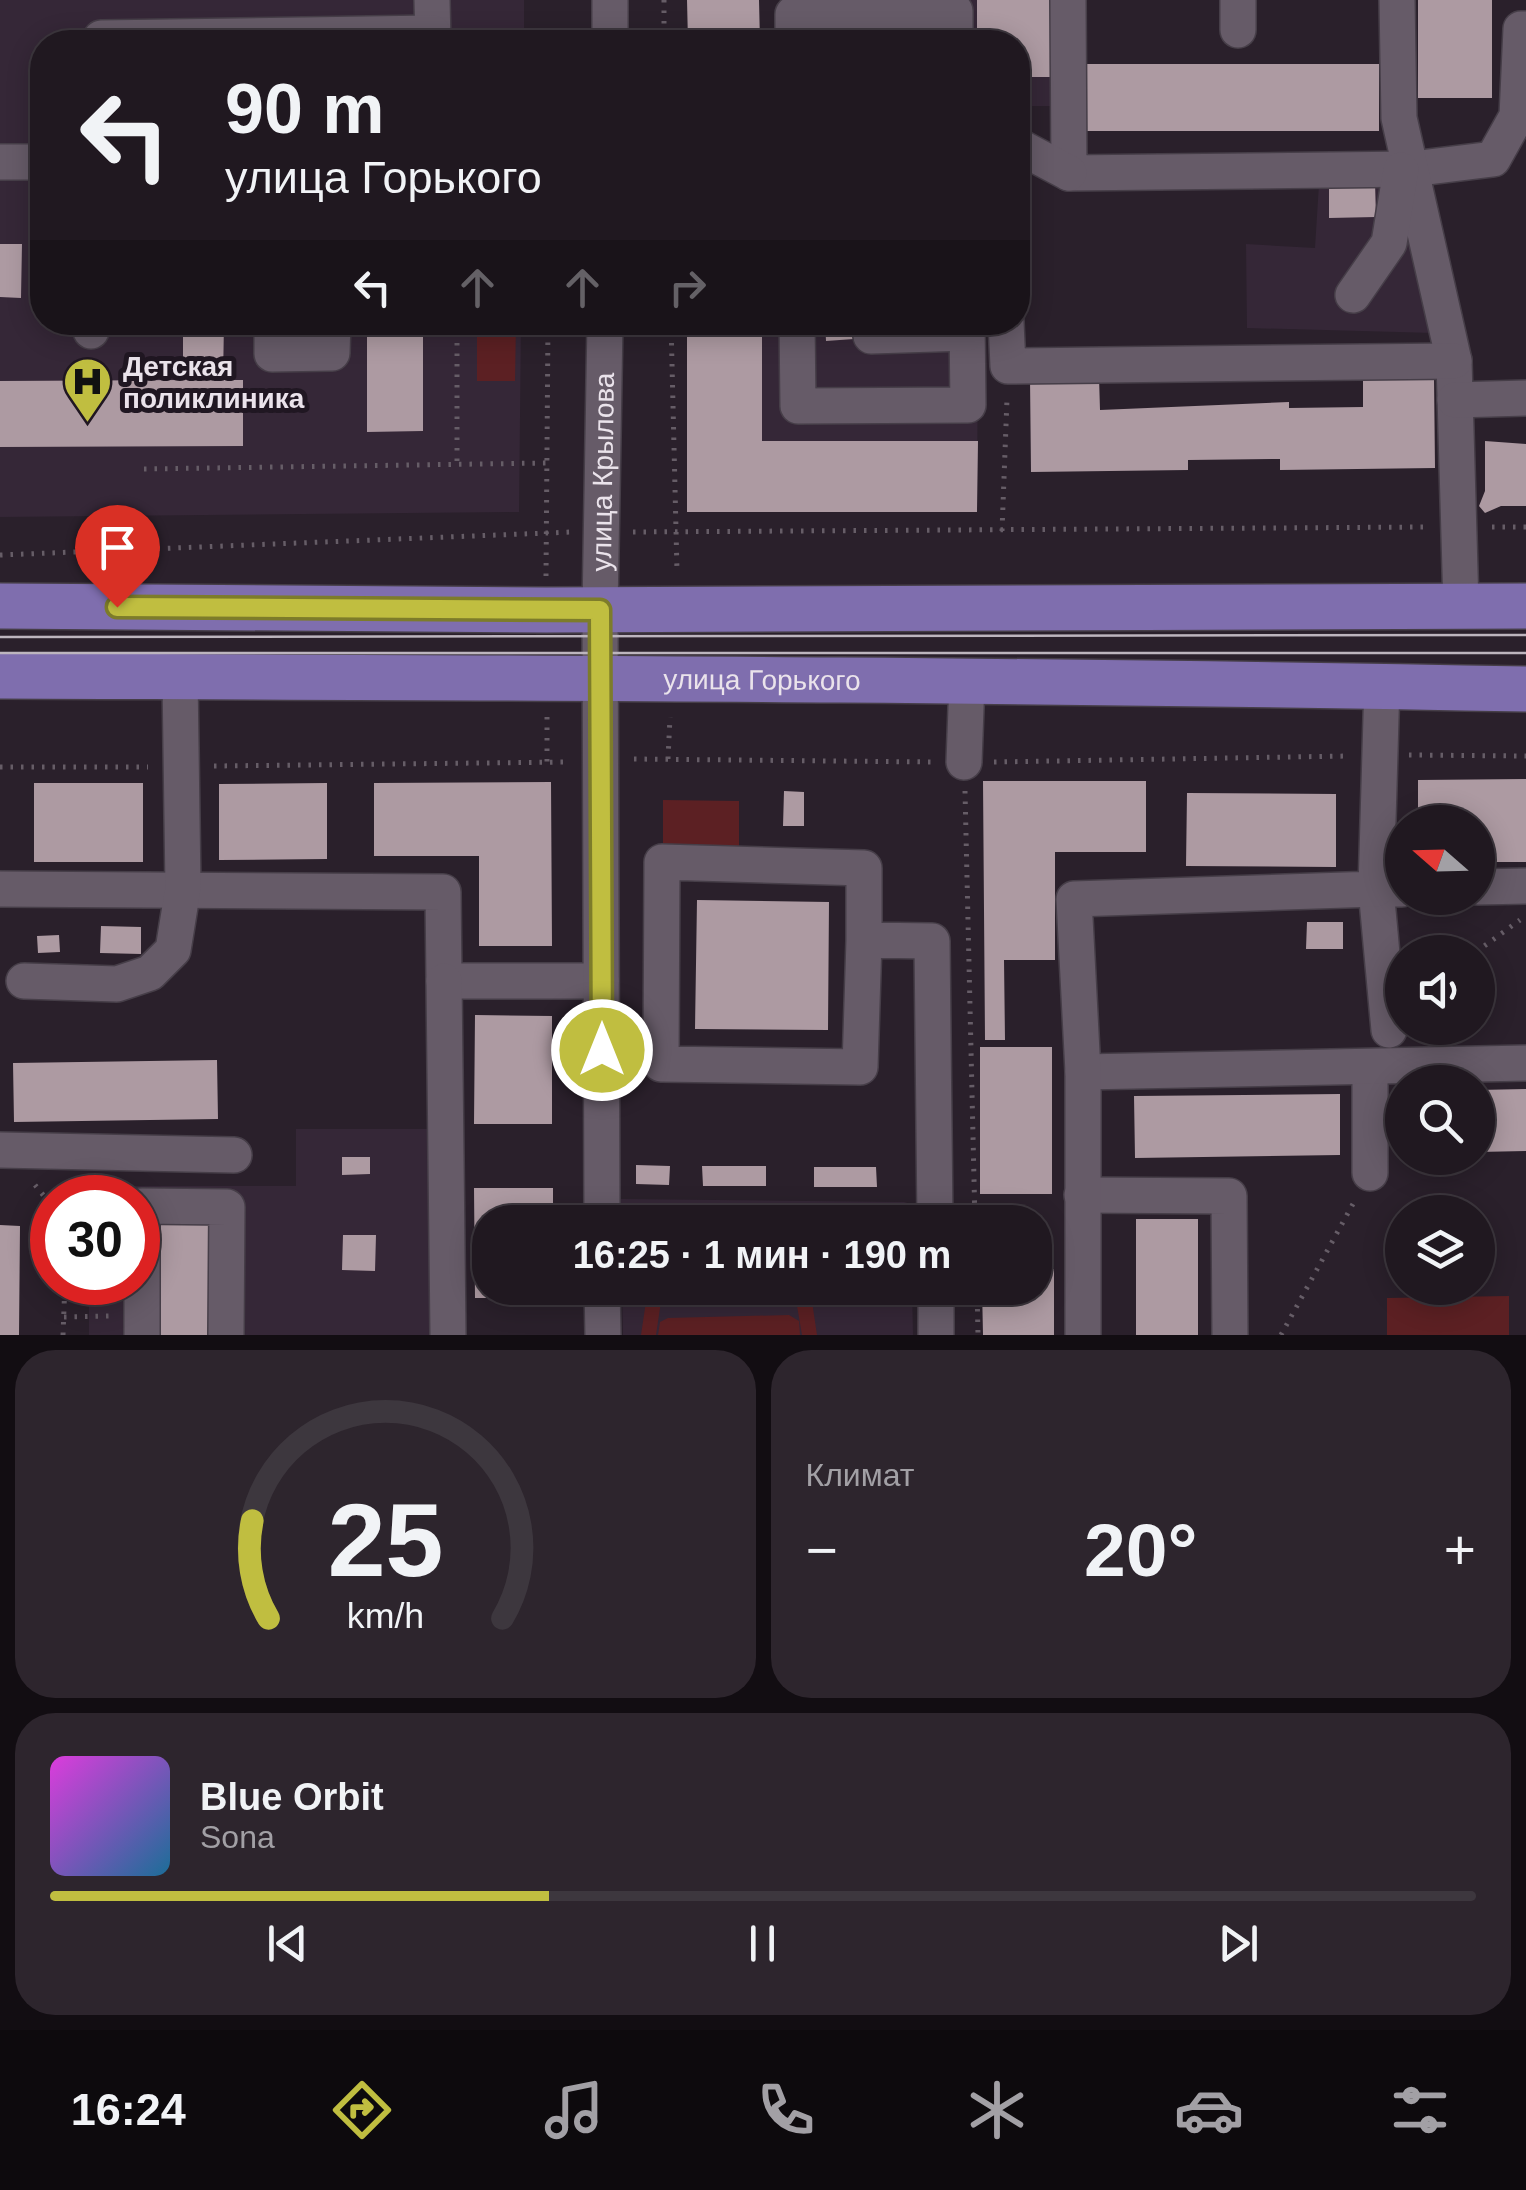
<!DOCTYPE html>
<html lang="ru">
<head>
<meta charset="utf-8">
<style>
	:root { --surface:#201820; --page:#2d252d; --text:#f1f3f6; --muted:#a2a0a5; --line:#3d373e; --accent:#c0be40 }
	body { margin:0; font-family:Helvetica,sans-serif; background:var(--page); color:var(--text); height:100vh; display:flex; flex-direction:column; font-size:38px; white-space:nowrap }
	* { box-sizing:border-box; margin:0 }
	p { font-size:32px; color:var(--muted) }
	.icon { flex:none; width:55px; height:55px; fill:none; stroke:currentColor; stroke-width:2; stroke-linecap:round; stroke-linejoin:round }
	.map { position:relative; height:1335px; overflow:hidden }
	.drawer { display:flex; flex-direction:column; gap:15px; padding:15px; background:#120d12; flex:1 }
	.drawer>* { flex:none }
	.guide { position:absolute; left:30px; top:30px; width:1000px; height:305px; border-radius:40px; box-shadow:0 5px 25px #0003,0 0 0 2px var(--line); background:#201820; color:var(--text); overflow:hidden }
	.needle { width:65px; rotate:290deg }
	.tools { position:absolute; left:1385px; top:805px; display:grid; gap:20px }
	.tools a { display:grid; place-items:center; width:110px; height:110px; border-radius:50%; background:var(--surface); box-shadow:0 5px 25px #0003,0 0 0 2px var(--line); font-size:50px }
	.speed { position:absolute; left:30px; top:1175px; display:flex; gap:20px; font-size:50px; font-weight:700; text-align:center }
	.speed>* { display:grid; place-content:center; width:130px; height:130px; border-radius:50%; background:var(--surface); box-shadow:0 5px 25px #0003,0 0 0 2px var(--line); line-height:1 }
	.speed .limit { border:15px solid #d22; background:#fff; color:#111 }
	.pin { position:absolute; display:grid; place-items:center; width:85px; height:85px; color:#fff; margin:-102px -42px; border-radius:50% 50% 50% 0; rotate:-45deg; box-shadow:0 0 10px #0007 }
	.pin .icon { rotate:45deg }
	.me { position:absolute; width:110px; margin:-55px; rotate:0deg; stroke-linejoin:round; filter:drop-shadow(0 0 8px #0008) }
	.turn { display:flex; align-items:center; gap:35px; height:210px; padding:0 30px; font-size:45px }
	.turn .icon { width:130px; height:130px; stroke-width:2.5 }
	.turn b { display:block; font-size:70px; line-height:85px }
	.lanes { display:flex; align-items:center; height:95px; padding:0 30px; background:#0003; justify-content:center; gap:50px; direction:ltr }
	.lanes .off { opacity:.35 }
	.big { font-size:75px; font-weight:800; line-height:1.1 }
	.drawer .card { flex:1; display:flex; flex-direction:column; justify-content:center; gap:15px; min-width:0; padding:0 35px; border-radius:40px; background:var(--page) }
	.drawer .dial { align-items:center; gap:0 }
	.dial svg { height:260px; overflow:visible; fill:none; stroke:var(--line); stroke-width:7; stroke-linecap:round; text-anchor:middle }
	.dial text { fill:var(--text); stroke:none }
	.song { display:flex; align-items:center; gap:30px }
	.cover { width:120px; height:120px; border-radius:15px; background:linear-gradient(135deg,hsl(300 70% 55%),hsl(200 70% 35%)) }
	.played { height:10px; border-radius:5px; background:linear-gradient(90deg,var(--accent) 35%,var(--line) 35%) }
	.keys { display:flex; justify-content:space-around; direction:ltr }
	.heat { display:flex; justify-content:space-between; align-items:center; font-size:55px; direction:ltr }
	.drawer .tiles { flex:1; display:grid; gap:15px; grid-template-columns:1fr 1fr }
	.card:last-child { grid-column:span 2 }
	.trip { position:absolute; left:472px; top:1205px; width:580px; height:100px; border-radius:40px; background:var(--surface); box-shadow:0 5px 25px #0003,0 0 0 2px var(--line); font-weight:800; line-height:100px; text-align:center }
	.tab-bar { display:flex; height:160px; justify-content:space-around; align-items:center; background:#0d0a0d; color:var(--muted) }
	.tab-bar .icon { width:70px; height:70px }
	.tab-bar .current { color:var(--accent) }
	.tab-bar b { font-size:45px; color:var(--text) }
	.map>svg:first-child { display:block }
	.built { fill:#352737 }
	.green { fill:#5c2023 }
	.building { fill:#ad9aa2 }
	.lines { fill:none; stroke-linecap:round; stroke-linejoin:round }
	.minor-casing { stroke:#463e48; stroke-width:38 }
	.major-casing { stroke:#463e48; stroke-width:48 }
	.path { stroke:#665d67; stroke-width:5; stroke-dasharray:2.5 8; stroke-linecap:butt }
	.minor { stroke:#665b68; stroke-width:35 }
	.major { stroke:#7f6eae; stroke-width:45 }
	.tram { stroke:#bdb5be; stroke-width:2.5 }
	.route-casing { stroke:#7d7c2a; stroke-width:25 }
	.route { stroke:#c0be40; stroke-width:18 }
	.labels { text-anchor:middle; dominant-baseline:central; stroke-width:10; stroke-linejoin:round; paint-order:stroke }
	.poi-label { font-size:28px; font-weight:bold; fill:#eae3eb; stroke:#201722; text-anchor:start }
	.street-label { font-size:28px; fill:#eae3eb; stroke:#201722 }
</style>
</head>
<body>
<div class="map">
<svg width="1526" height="1335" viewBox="0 0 1526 1335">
	<rect width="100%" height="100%" fill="#2a202b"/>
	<path class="built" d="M0,0H524V42H42V322L521,323L519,512L0,517Z
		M860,0H1056L1055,106H1018V42H860Z
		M1411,175L1434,333L1247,328L1246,244L1315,248L1319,184Z
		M687,323H978L977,512H687Z
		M296,1129H440L439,1335H89V1283L138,1282V1198L90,1197V1186H296Z
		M621,1199L904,1202L911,1204V1222H621Z
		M622,1288H912L913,1335H623Z"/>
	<path class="green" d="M477,323H516L515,381H477Z
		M663,800L739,801V847H663Z
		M648,1288H663L656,1335H641Z
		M794,1288H810L817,1335H802Z
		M1509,1296V1335H1387V1298Z
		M789,1315L799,1321L800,1335H658L660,1322L668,1318Z"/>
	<path class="building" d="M687,0H759L760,42H688Z
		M977,0H1050L1051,77H1018V42H977Z
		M1418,0H1492V98H1418Z
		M1078,64H1379V131H1078Z
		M1375,182L1376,217L1329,218V183Z
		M0,244H22L21,298L0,297Z
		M183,322H224L223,380H243V446L0,447V381L183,380Z
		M367,322H423V431L367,432Z
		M687,322H762V441H978L977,512H687Z
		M825,322H853L854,339L826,341Z
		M1434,376L1435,468L1280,470V459L1188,460V470L1031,472L1030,378L1099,377L1100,410L1289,402V408L1363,407V377Z
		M1485,441L1526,444V506H1501L1485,513L1479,506L1485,491Z
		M1526,779V862H1478V822H1418V780Z
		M983,781H1146V852H1055V960H1004L1005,1040H985Z
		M551,782L552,946H479V856H374V783Z
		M34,783H143V862H34Z
		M327,783V859L219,860V784Z
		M784,791L804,792V826H783Z
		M1187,793L1336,794V867L1186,866Z
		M697,900L829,902L828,1030L695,1029Z
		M1307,922H1343V949H1306Z
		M101,926L141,927V954L100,953Z
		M59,935L60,952L38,953L37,936Z
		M475,1015L552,1016V1124H474Z
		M980,1047H1052V1194H980Z
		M217,1060L218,1119L14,1122L13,1063Z
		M1526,1089V1151L1478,1152V1090Z
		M1340,1094V1155L1135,1158L1134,1096Z
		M342,1157H370V1174L342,1175Z
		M636,1165L670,1166L669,1185L636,1184Z
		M702,1166H766V1186H703Z
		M814,1167H876L877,1187H814Z
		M474,1188H553V1222H490V1288H553V1298H475Z
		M154,1216H213V1335H154Z
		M1136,1219H1198V1335H1136Z
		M0,1225L20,1226L19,1335H0Z
		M343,1235H376L375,1271L342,1270Z
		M1035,1269H1054V1335H983L982,1288H1035Z"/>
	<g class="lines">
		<defs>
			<g id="minor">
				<path d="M432,0L433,42"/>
				<path d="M1068,0L1069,173L1412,169L1493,159L1517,116L1521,29H1526"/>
				<path d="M1397,0L1399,118L1454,361L1461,606"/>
				<path d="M1238,30V0"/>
				<path d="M101,42V38L433,33"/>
				<path d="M610,42V0"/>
				<path d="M793,42V14L955,11V42"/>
				<path d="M1018,146L1069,173"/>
				<path d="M0,162H42"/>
				<path d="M1353,295L1389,243L1401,170"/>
				<path d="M272,322V354L332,353L333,322"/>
				<path d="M797,322L798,406L968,405L967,322"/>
				<path d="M870,322L871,336L967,333"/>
				<path d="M1006,322L1008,366L1454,361"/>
				<path d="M91,331V322"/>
				<path d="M1455,400L1526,398"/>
				<path d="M964,762L967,681"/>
				<path d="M1478,887L1526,886"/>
				<path d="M0,889L443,892L444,981H601"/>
				<path d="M864,940L860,1067L661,1064L662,862L864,868V940L932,941L935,1222"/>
				<path d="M24,981L117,984L150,973L173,950L183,888L180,677"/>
				<path d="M444,981L448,1335"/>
				<path d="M1389,1030L1376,889H1402"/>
				<path d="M1370,1067V1173"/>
				<path d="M1083,1072L1526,1063"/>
				<path d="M0,1150L234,1155"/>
				<path d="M1082,1195L1229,1196L1230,1335"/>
				<path id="s1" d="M602,1222L600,610L605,322"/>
				<path d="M602,1288L603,1335"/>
				<path d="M936,1288V1335"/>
				<path d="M142,1335V1206L227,1207L226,1335"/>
				<path d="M1083,1335V1072L1074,899L1376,889L1382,683"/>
			</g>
			<g id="major">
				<path d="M0,606L546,610L1526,606"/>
				<path id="s2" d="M0,676C509,678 1017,679 1526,689"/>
			</g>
		</defs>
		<use href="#minor" class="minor-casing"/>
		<use href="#major" class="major-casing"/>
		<path class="path" d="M664,0V42
			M457,322V464
			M671,322L677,571
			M144,469L546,463
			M1492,527H1526
			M1002,531L1007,399
			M633,532L1426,527
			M0,555L572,532
			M546,576L548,322
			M547,717V764
			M1409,755L1526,756
			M634,759L933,762
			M668,759L670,717
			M994,762L1348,756
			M214,766L568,762
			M0,767H148
			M965,791L975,1222
			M1476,952L1520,920
			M35,1185L52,1206
			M977,1288L978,1335
			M64,1317L111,1316
			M63,1335L65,1282
			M1281,1335L1354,1202"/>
		<use href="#minor" class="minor"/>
		<use href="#major" class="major"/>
		<path class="tram" d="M0,637L1526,635
			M0,653H1526"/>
	</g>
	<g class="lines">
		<defs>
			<path id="route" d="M117,607L600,610L602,1050"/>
		</defs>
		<use href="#route" class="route-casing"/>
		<use href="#route" class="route"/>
	</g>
	<defs>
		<symbol id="hospital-pin" viewBox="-11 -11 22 30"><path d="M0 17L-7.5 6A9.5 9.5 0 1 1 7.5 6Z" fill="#c0be40" stroke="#201722"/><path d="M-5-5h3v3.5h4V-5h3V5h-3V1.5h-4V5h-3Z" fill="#111"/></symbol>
	</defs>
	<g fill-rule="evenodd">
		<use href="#hospital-pin" x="60" y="354" width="55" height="75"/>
	</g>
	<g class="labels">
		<g class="poi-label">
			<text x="123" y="366">Детская<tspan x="123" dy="32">поликлиника</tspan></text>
		</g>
		<g class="street-label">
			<text stroke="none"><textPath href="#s1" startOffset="750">улица Крылова</textPath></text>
			<text stroke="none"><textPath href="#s2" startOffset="762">улица Горького</textPath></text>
		</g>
	</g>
</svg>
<div class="tools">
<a><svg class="needle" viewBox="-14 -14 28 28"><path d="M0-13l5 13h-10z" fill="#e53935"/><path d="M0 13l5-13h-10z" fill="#a2a0a5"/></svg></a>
<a><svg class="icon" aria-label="sound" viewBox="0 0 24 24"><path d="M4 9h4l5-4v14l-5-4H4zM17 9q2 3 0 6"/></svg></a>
<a><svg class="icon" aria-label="search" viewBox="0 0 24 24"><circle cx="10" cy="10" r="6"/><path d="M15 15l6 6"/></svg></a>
<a><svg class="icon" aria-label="layers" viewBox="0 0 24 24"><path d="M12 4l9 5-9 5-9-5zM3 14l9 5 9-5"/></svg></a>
</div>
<div class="speed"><div class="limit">30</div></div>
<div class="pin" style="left:117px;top:607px;background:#d93025"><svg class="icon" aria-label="arrive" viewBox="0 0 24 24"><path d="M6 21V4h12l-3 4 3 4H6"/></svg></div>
<svg class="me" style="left:602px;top:1050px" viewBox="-20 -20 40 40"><circle r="17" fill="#c0be40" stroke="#fff" stroke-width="3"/><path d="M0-11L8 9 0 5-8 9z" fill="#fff"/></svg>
<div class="trip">16:25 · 1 мин · 190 m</div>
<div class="guide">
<div class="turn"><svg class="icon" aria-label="left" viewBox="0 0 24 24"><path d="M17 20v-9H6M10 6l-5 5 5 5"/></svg><div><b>90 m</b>улица Горького</div></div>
<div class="lanes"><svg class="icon" aria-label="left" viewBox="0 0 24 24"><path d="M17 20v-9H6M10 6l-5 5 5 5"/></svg><svg class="icon off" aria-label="ahead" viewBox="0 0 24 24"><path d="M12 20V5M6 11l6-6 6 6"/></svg><svg class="icon off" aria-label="ahead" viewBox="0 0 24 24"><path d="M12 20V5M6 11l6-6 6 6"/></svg><svg class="icon off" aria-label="right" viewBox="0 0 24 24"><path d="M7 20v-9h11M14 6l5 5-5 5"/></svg></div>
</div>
</div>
<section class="drawer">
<div class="tiles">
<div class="card dial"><svg viewBox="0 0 100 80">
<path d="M14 69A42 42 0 1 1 86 69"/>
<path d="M14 69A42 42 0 0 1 9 39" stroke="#c0be40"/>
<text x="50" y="56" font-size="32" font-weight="700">25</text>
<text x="50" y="72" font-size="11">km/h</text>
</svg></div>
<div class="card"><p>Климат</p>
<div class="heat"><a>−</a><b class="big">20°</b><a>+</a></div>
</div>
<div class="card">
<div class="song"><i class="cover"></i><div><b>Blue Orbit</b><p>Sona</p></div></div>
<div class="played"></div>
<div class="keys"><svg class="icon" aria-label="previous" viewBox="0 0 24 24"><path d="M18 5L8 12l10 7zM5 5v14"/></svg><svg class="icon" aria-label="pause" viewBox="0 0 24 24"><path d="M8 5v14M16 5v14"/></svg><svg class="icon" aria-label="next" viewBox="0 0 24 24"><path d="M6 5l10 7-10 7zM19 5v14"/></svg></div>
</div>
</div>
</section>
<nav class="tab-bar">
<b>16:24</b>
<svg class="icon current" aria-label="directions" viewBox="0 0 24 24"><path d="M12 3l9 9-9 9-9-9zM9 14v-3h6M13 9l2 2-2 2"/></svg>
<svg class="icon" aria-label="music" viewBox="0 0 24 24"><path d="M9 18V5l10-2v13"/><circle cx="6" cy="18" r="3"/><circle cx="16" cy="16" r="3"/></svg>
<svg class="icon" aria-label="phone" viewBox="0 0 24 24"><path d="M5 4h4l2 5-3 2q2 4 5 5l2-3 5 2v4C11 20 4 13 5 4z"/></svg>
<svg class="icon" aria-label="climate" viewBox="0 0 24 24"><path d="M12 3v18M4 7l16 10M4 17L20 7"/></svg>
<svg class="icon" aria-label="car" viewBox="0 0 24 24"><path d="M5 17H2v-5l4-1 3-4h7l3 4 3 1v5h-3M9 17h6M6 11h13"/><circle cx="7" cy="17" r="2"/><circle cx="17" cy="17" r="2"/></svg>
<svg class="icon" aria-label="filters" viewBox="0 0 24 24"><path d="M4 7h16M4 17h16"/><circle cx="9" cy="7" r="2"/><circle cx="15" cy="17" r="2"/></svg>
</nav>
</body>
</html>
